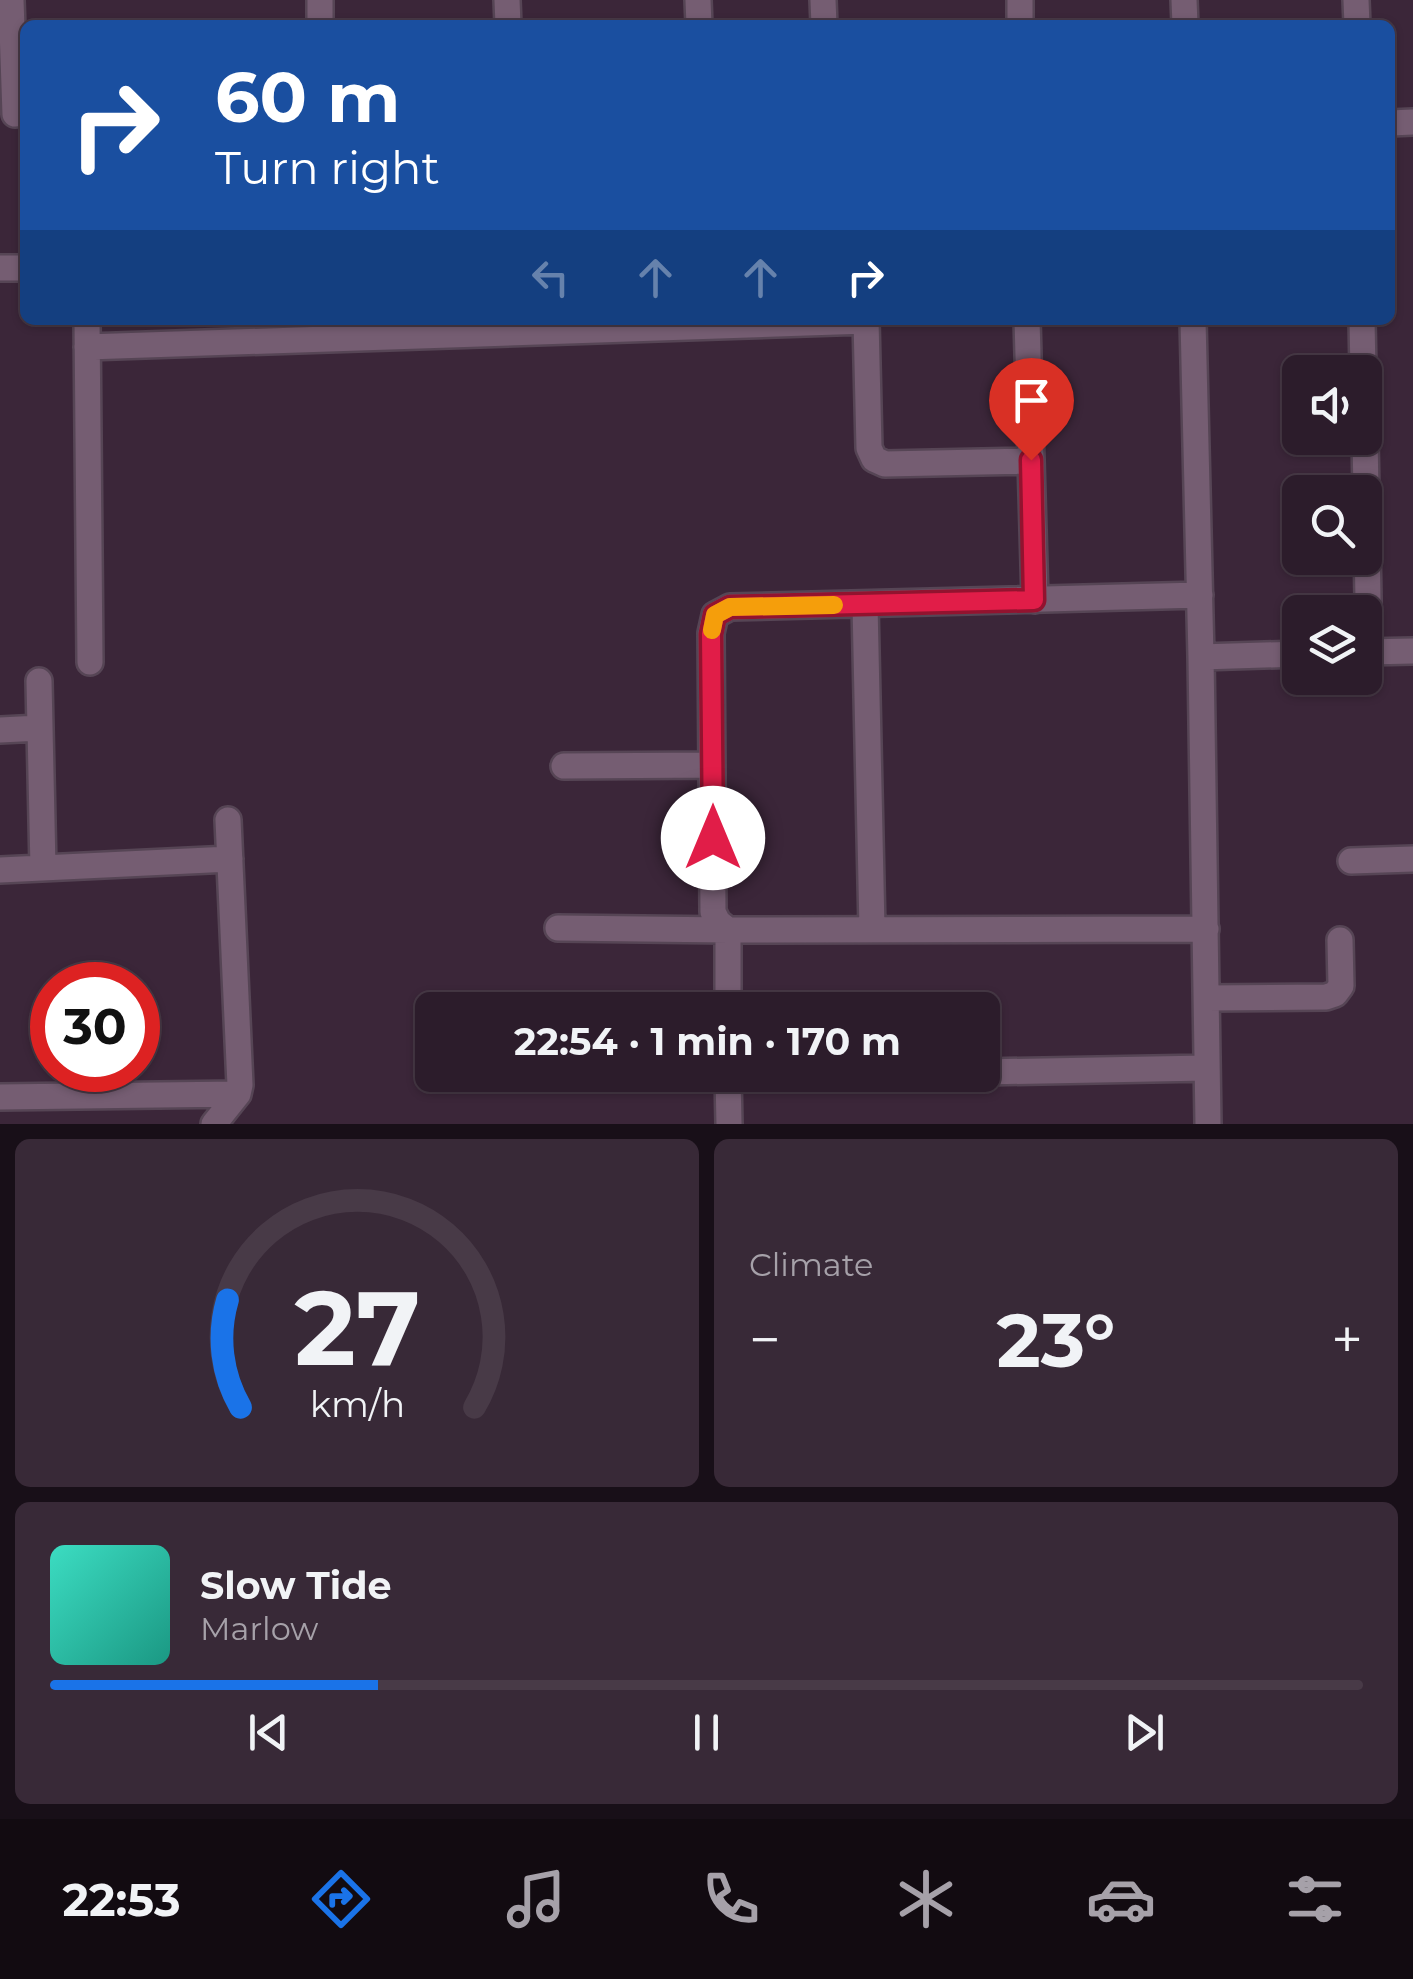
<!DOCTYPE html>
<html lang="en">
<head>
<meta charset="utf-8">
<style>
	:root { --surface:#2c1c2b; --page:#382937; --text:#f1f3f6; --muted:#a6a1a9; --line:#483a47; --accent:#1a73e8 }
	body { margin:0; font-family:Montserrat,sans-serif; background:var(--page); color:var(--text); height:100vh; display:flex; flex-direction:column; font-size:38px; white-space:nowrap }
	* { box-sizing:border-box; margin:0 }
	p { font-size:32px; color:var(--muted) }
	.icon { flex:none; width:55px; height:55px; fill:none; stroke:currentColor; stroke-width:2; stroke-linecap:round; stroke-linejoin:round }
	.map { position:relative; height:1124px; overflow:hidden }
	.details { display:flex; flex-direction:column; gap:15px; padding:15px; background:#180f18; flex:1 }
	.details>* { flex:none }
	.guide { position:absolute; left:20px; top:20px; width:1375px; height:305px; border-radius:15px; box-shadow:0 2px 8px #0004,0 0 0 2px var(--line); background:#1a4fa0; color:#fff; overflow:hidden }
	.tools { position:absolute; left:1282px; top:355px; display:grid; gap:20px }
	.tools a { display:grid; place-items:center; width:100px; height:100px; border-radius:15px; background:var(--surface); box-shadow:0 2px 8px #0004,0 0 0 2px var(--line); font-size:50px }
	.speed { position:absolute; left:30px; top:962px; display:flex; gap:20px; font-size:50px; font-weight:700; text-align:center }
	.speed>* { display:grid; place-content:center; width:130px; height:130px; border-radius:50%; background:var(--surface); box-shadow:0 2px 8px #0004,0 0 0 2px var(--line); line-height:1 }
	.speed .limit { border:15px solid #d22; background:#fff; color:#111 }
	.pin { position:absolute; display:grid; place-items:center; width:85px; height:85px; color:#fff; margin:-102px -42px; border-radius:50% 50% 50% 0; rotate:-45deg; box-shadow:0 0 10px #0007 }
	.pin .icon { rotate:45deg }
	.me { position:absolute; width:110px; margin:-55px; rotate:0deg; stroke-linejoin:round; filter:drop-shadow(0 0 8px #0008) }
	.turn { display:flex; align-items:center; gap:35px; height:210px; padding:0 30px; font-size:45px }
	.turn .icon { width:130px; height:130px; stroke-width:2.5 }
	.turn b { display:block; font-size:70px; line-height:85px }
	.lanes { display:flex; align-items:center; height:95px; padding:0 30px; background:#0003; justify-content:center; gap:50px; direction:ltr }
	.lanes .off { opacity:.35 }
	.big { font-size:75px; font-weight:700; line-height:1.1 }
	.details .widget { flex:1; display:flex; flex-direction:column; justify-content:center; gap:15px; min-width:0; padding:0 35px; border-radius:15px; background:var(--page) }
	.details .dial { align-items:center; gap:0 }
	.dial svg { height:260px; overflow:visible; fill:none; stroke:var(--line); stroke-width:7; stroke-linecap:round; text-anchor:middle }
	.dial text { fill:var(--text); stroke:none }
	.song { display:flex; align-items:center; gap:30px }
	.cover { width:120px; height:120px; border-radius:15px; background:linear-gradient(135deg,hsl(170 70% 55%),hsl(170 70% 35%)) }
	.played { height:10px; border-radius:5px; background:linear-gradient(90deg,var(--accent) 25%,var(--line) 25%) }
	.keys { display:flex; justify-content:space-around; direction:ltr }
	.heat { display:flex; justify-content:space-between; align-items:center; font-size:55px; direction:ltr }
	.details .tiles { flex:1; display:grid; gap:15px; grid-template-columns:1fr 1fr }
	.widget:last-child { grid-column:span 2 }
	.trip { position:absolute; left:415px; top:992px; width:585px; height:100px; border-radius:15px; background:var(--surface); box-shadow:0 2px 8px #0004,0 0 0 2px var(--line); font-weight:700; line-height:100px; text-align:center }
	.tabs { display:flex; height:160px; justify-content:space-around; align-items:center; background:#120b11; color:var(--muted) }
	.tabs .icon { width:70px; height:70px }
	.tabs .on { color:var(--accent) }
	.tabs b { font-size:45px; color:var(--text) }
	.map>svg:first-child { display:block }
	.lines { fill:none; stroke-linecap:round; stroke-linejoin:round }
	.minor-casing { stroke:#564555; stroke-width:30 }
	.minor { stroke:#755d72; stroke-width:25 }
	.route-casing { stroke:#92132f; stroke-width:25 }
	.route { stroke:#e11d48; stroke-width:18 }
	.slow { stroke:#f59e0b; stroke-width:18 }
</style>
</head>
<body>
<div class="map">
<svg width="1413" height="1124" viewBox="0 0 1413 1124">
	<rect width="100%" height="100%" fill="#3b2639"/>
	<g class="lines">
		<defs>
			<path id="minor" d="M11,0L15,114
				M320,0V25
				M507,0L508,25
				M698,0L699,25
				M823,0L824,25
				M1020,0V25
				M1184,0L1185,25
				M1356,0L1357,25
				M1390,123L1413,122
				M0,268H25
				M87,320L90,662
				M866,320L869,448L874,459L885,464L1031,461
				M1027,320L1035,600
				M1193,320L1201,657L1208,1124
				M1362,320L1363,372
				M87,347L866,321
				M1365,438L1369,652
				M865,604L872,929
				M1365,652L1413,651
				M1201,657L1300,654
				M39,681L43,868
				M0,730L40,728
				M564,766L712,765
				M1351,861L1413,859
				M0,870L230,859
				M558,928L728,930L1206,929
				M1207,998L1326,997L1335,994L1341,986L1340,940
				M728,1010V930L718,922L713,912L711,633L715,615L730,607L1200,595
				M982,1072L1207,1068
				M728,1075L729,1124
				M610,1077L826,1075
				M0,1097L238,1094
				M214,1124L238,1094L240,1085L228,820"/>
		</defs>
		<use href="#minor" class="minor-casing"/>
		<use href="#minor" class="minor"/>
	</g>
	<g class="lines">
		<defs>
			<path id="route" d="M713,838L711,634L715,615L730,607L1034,600L1031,460"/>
		</defs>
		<use href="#route" class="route-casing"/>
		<use href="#route" class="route"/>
		<path class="slow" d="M712,630L715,615L730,607L834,605"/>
	</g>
</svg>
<div class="tools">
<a><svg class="icon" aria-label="sound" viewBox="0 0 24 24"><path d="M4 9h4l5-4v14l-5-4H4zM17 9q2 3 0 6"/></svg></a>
<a><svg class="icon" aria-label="search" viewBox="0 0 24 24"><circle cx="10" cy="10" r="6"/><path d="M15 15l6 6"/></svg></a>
<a><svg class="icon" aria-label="layers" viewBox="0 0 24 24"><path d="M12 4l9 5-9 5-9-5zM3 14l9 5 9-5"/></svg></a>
</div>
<div class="speed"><div class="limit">30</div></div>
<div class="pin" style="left:1031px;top:460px;background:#d93025"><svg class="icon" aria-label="arrive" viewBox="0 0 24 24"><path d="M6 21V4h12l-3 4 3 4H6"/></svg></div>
<svg class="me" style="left:713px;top:838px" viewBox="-20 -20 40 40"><circle r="19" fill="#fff"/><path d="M0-13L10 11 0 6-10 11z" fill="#e11d48"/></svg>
<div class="trip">22:54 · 1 min · 170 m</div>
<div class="guide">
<div class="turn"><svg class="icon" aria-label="right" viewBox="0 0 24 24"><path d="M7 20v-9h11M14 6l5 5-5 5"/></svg><div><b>60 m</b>Turn right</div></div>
<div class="lanes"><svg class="icon off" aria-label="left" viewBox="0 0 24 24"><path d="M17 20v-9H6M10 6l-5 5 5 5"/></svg><svg class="icon off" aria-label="ahead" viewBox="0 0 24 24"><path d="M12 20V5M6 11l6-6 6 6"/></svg><svg class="icon off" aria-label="ahead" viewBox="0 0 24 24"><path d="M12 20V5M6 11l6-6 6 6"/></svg><svg class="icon" aria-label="right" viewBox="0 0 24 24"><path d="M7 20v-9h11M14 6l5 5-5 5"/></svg></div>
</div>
</div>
<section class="details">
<div class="tiles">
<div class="widget dial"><svg viewBox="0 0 100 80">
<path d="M14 69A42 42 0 1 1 86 69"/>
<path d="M14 69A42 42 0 0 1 10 36" stroke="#1a73e8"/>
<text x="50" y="56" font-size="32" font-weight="700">27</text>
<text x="50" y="72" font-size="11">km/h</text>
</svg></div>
<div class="widget"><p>Climate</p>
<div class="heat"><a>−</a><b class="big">23°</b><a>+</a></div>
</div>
<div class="widget">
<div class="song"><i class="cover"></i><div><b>Slow Tide</b><p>Marlow</p></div></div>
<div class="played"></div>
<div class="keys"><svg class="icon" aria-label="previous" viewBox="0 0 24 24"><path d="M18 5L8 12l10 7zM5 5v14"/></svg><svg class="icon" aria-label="pause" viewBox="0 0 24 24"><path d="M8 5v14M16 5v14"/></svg><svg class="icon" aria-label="next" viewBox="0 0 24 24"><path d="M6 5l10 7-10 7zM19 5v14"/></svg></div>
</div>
</div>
</section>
<nav class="tabs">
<b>22:53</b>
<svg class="icon on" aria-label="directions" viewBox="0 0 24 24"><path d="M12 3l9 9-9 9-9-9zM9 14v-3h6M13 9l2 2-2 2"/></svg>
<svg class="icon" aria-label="music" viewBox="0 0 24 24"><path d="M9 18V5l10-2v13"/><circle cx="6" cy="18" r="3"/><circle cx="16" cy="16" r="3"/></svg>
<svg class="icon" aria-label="phone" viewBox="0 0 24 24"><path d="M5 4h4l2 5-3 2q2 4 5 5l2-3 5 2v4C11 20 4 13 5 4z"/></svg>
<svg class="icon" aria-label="climate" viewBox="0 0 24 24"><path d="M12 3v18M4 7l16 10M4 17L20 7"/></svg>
<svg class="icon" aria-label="car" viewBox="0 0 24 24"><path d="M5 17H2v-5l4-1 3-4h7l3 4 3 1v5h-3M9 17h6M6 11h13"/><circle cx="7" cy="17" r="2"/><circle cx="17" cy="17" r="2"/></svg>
<svg class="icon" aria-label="filters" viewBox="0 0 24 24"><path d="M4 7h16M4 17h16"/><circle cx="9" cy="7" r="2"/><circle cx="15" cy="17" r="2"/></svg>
</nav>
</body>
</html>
